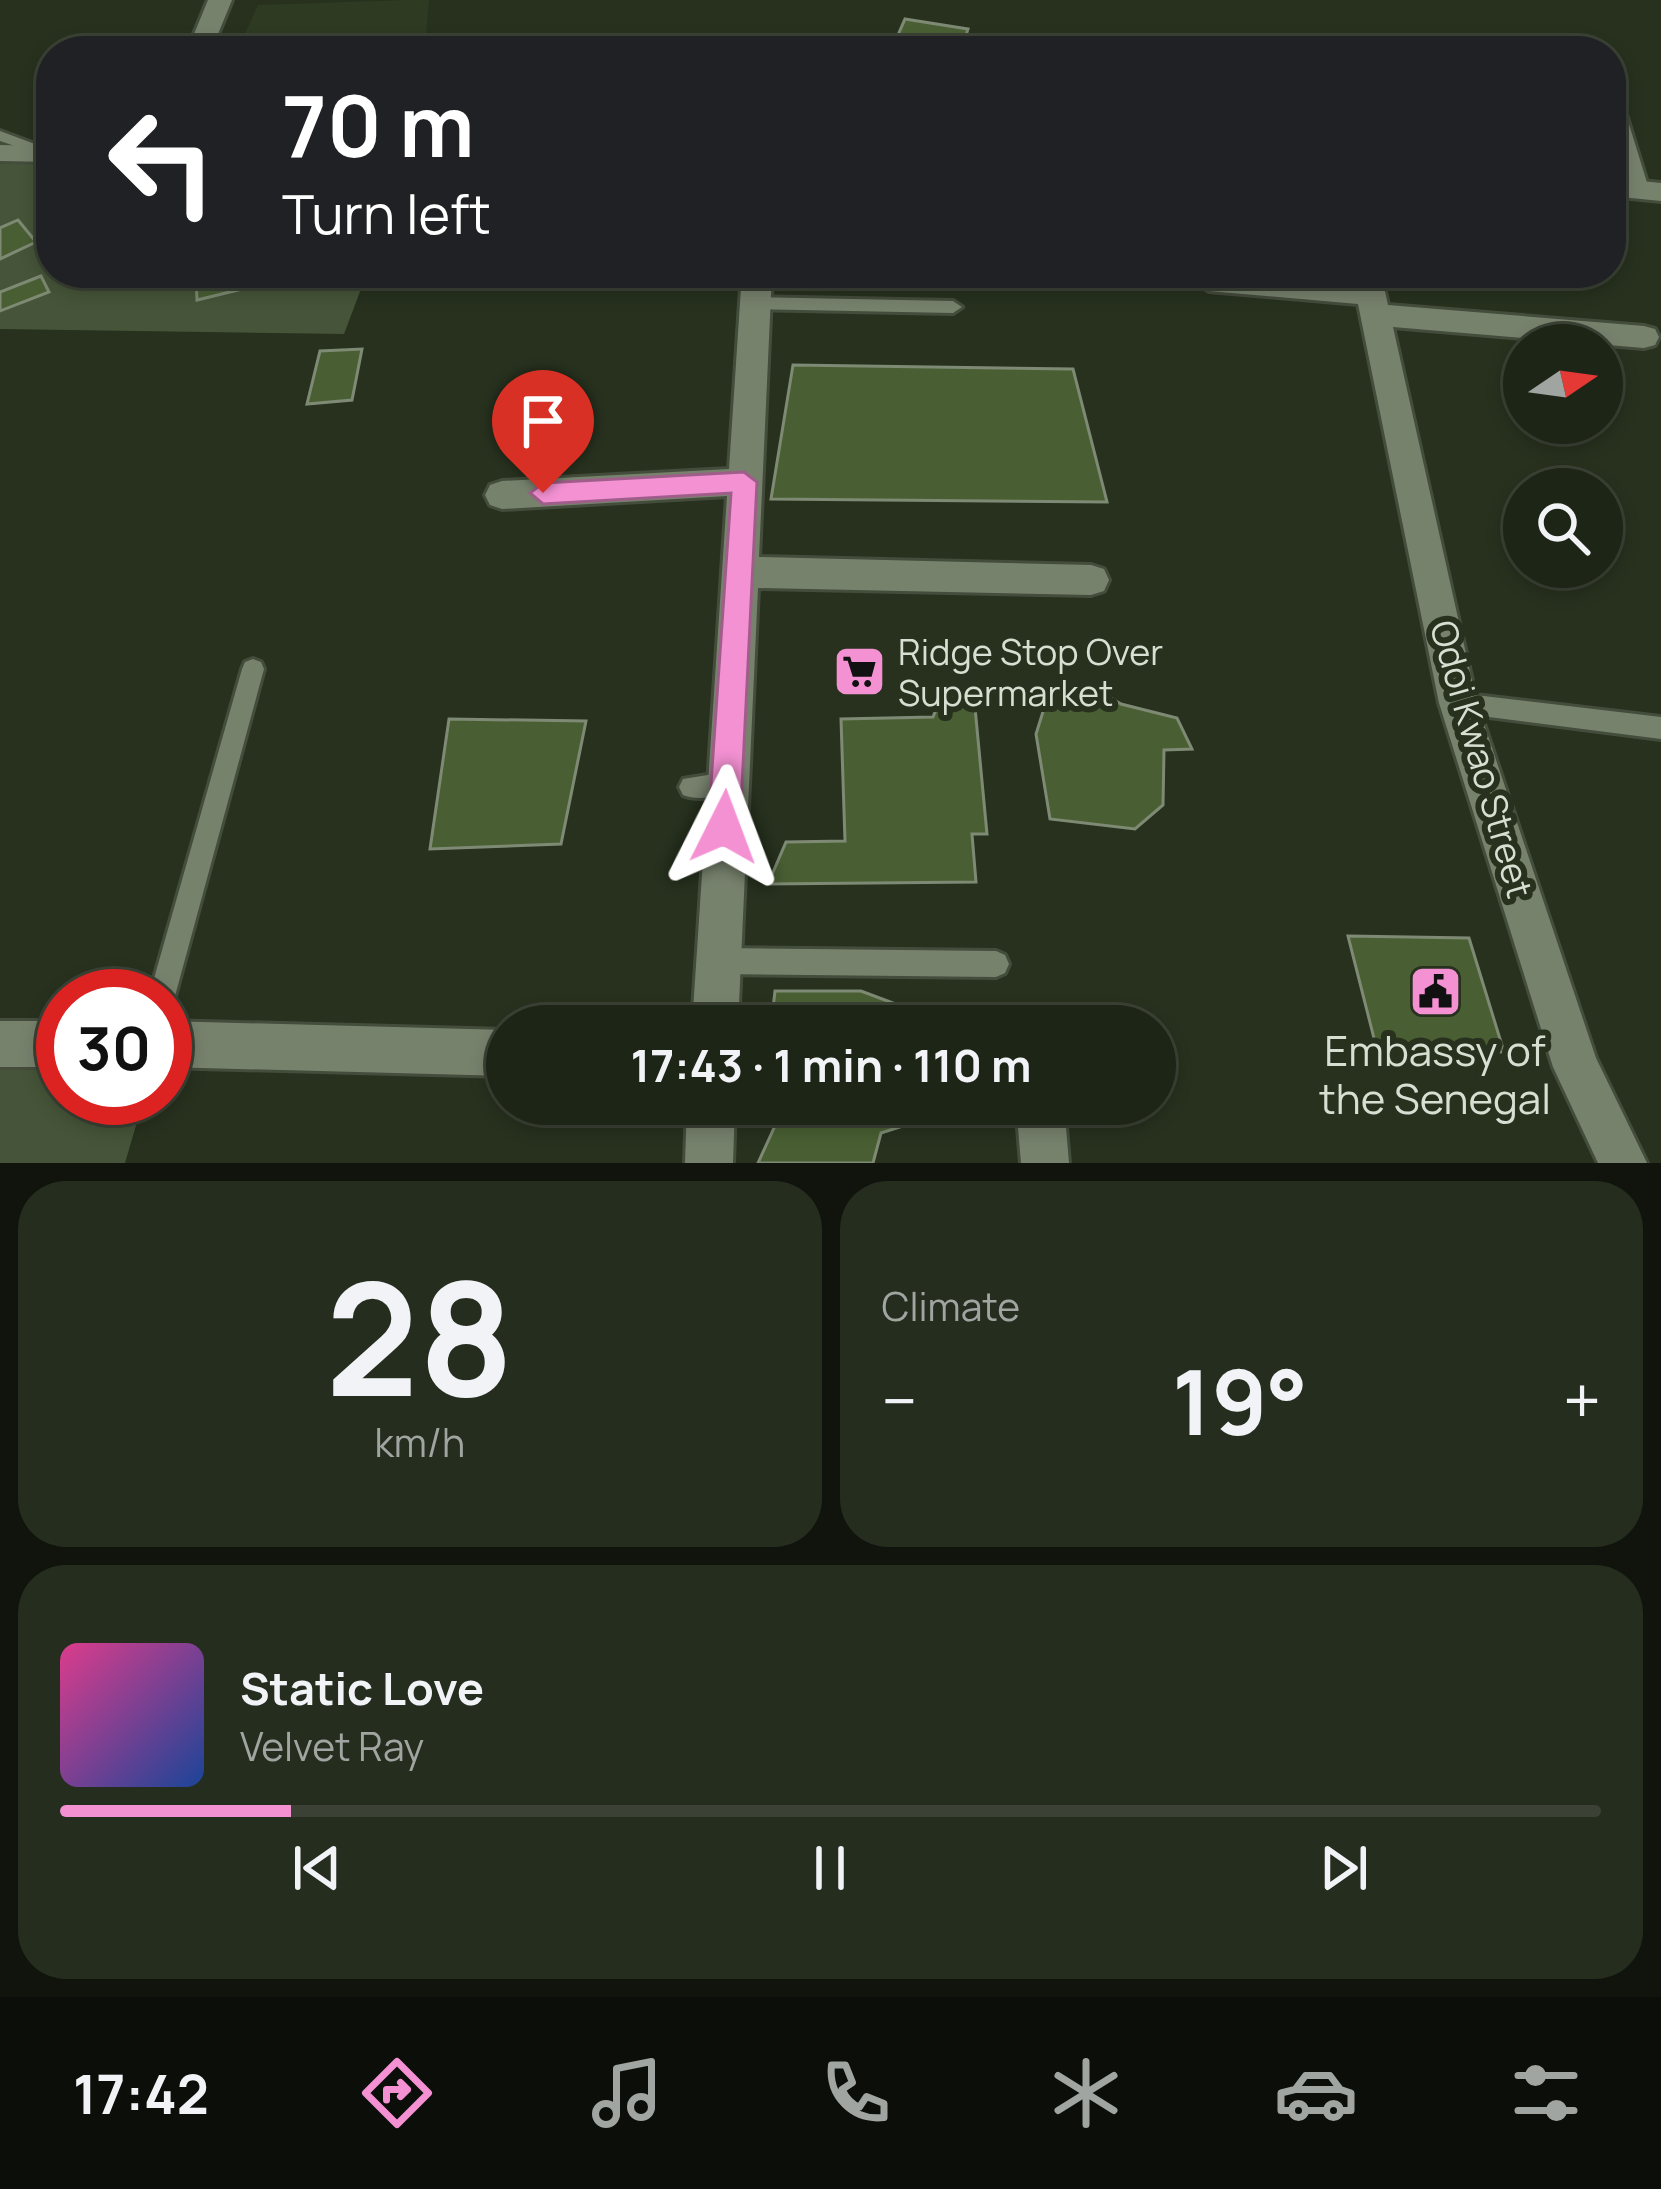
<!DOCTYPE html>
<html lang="en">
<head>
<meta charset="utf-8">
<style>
	:root { --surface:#1d2516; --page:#252d1f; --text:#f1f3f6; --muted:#a0a5a1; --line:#3b4235; --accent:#f491d3 }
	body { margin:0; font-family:Manrope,sans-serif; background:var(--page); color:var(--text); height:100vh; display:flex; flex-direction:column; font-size:45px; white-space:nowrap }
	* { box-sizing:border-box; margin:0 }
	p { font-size:39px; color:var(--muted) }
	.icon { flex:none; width:66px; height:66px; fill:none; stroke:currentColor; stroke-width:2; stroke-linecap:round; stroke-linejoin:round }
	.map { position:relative; height:1163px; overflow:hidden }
	.details { display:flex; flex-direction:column; gap:18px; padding:18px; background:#10140c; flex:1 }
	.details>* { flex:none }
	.top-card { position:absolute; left:36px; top:36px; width:1590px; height:252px; border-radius:48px; box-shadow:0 6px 18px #0003,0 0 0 3px var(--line); background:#202124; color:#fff; overflow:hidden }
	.needle { width:78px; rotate:77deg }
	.controls { position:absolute; left:1503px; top:324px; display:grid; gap:24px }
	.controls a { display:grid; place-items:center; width:120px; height:120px; border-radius:50%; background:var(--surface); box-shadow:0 6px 18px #0003,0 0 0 3px var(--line); font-size:60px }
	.speed { position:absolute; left:36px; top:969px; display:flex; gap:24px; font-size:60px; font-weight:700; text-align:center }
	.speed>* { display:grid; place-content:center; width:156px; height:156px; border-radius:50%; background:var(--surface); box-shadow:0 6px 18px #0003,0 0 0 3px var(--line); line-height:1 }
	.speed .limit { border:18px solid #d22; background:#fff; color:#111 }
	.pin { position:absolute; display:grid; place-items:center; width:102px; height:102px; color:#fff; margin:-123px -51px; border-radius:50% 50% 50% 0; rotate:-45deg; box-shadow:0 0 12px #0007 }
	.pin .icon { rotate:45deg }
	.me { position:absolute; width:132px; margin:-66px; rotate:3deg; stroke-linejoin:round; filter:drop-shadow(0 0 9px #0008) }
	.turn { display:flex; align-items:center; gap:42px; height:252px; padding:0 48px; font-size:54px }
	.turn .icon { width:156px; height:156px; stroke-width:2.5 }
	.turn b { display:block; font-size:84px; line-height:102px }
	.big { font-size:90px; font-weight:700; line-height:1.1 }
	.details .tile { flex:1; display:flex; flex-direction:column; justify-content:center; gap:18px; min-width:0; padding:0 42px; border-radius:48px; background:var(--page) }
	.details .dial { align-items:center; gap:0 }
	.dial b { font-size:156px; line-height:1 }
	.song { display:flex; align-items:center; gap:36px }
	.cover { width:144px; height:144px; border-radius:18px; background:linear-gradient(135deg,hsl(330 70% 55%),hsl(220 70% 35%)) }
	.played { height:12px; border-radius:6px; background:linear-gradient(90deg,var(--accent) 15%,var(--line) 15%) }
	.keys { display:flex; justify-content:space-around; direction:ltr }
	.heat { display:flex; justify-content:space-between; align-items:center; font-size:66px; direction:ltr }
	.details .tiles { flex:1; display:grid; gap:18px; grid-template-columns:1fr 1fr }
	.tile:last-child { grid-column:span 2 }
	.trip { position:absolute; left:486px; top:1005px; width:690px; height:120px; border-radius:60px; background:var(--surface); box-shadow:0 6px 18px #0003,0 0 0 3px var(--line); font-weight:700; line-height:120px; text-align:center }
	.tab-bar { display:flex; height:192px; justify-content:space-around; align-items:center; background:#0c0f09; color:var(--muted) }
	.tab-bar .icon { width:84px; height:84px }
	.tab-bar .on { color:var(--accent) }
	.tab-bar b { font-size:54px; color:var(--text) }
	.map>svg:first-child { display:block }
	.built { fill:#2e3a21 }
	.green { fill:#465539 }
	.building { fill:#495f33; stroke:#7e8a74; stroke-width:3 }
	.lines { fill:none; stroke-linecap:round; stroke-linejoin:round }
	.service-casing { stroke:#444c3c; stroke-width:6 }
	.minor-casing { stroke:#444c3c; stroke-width:6 }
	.tertiary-casing { stroke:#444c3c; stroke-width:6 }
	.service { fill:#77826d; fill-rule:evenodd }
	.minor { fill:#77826d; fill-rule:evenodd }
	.tertiary { fill:#77826d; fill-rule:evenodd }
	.route { fill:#f491d3; stroke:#9f5e89; stroke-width:3 }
	.labels { text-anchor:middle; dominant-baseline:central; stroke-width:12; stroke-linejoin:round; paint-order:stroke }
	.poi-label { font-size:36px; fill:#d7ded2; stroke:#27311e; text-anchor:start }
	.street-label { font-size:36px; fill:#d7ded2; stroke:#27311e }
	.near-poi-label { font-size:42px; fill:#d7ded2; stroke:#27311e }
</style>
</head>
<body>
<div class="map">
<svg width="1661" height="1163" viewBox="0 0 1661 1163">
	<rect width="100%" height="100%" fill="#27311e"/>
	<path class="built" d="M405,0H429L425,46L703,39L696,51H237L258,5Z"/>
	<path class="green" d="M0,162L51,163V273H367L344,334L0,329Z
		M0,1056H63V1098H144L125,1163H0Z"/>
	<path class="building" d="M905,19L968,29L961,51H891Z
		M18,220L36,242L0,259V228Z
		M210,273H308L197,300L196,276Z
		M41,276L49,292L0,311V292Z
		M362,349L352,400L307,404L320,351Z
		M793,365L1073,369L1107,502L771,499Z
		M1096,689L1121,704L1177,718L1192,749L1164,750L1163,805L1135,829L1050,819L1036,734L1046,702Z
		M941,697H974L987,834H972L976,882L768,884L786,842L845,841L841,719L933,717Z
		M449,719L586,721L561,844L430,849Z
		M1348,936L1469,938L1504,1052L1377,1050Z
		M775,991H861L909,1009L916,1026H771Z
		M785,1104H926L928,1118L881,1133L873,1163H758Z"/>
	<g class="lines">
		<defs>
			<path id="service" d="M0,131L51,150V158L0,141Z
				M755,297L953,301L962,307L953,313L755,309L746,303Z
				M253,659L261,662L264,669L175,996L171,1005L165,1008V996H149L242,669L245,662Z
				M1458,693L1661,717V739L1458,713L1450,710L1447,703L1450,696Z
				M726,772L734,775L738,783L734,791C720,797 697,801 683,795L679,787L683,779Z
				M718,948L996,951L1005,955L1009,964L1005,973L996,977L718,974L709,970L705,961L709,952Z"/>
			<path id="minor" d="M208,0H232L211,51H187Z
				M1611,100L1624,108L1649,189L1645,195L1635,198L1621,189L1611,153Z
				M492,273H646L631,283L504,287L494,284Z
				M742,273H772L759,557L1091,565L1104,569L1109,580L1104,591L1091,595L758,588L738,1026H692L727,496L502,509L490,505L485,495L490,485L502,481L729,469Z
				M1201,273L1353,282L1351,273H1381L1388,305L1644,326L1655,329L1659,337L1655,345L1644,348L1393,327L1477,703L1596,1058L1647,1163H1598L1553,1067L1439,703L1358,304L1209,291L1194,281Z
				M0,1021H63V1067H0Z
				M165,1021L507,1030V1076L165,1067Z
				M687,1104H735L733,1163H685Z
				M1016,1104H1064L1069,1163H1021Z"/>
			<path id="tertiary" d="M0,145L51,146V162L0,161Z
				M1611,178L1661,183V201L1611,196Z"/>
		</defs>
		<use href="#service" class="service-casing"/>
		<use href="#minor" class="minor-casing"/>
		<use href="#tertiary" class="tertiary-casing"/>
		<use href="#service" class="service"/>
		<use href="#minor" class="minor"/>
		<use href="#tertiary" class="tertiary"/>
	</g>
	<path class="route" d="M744,472L757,482L740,827L735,838L724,843L713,838L708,827L731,493L543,504L530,493L543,483Z"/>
	<defs>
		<symbol id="supermarket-square" viewBox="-11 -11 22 22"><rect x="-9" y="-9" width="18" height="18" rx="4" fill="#f491d3" stroke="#27311e"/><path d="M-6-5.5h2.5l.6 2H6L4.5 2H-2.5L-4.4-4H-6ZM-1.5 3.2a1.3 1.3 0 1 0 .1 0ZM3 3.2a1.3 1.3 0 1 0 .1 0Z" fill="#111"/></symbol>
		<symbol id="civic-square" viewBox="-11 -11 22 22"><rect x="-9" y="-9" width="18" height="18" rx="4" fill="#f491d3" stroke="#27311e"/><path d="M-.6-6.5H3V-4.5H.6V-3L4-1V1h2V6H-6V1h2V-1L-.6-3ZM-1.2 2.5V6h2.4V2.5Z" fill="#111"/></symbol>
	</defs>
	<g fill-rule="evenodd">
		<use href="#supermarket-square" x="830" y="642" width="59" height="59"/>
		<use href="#civic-square" x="1406" y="962" width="59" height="59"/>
	</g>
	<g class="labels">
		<g class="poi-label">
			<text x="898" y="651">Ridge Stop Over<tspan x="898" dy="41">Supermarket</tspan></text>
		</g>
		<g class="street-label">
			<text transform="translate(1482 759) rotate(74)">Odoi Kwao Street</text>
		</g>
		<g class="near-poi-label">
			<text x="1435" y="1050">Embassy of<tspan x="1435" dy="48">the Senegal</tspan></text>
		</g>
	</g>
</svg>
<div class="controls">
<a><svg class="needle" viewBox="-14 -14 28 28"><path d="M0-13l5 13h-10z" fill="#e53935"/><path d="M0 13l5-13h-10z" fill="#a0a5a1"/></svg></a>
<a><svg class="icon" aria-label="search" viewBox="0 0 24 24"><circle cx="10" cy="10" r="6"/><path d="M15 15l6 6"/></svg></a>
</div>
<div class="speed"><div class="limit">30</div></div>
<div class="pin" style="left:543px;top:493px;background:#d93025"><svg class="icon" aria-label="arrive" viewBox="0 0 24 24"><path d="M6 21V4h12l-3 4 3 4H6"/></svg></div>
<svg class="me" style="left:724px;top:827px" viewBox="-20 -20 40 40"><path d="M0-17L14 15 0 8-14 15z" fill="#f491d3" stroke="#fff" stroke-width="4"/></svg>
<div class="trip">17:43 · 1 min · 110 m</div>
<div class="top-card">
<div class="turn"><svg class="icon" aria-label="left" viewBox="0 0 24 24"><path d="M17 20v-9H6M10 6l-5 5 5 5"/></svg><div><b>70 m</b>Turn left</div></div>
</div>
</div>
<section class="details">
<div class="tiles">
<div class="tile dial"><b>28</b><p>km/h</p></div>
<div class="tile"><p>Climate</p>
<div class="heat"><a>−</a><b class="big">19°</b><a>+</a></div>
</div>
<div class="tile">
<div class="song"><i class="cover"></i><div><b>Static Love</b><p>Velvet Ray</p></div></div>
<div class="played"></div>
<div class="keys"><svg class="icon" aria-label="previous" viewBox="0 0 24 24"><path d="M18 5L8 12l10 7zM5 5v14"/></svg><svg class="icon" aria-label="pause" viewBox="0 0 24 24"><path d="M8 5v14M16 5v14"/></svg><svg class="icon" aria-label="next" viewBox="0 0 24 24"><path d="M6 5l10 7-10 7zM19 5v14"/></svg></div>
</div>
</div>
</section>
<nav class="tab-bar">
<b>17:42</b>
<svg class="icon on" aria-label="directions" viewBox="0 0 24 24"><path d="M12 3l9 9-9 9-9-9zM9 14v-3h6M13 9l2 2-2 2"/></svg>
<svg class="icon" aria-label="music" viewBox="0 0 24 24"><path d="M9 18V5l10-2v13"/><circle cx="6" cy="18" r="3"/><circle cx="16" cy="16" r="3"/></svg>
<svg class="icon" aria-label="phone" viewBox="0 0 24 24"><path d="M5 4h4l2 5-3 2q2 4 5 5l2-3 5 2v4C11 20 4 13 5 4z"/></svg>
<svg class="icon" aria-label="climate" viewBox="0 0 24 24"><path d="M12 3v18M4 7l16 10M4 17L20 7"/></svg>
<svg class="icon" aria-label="car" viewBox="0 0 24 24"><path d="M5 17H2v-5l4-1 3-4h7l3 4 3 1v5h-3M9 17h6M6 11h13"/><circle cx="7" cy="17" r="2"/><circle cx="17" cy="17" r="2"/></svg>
<svg class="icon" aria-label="filters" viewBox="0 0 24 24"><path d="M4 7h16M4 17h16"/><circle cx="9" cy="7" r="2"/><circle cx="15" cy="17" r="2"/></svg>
</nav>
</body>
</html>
